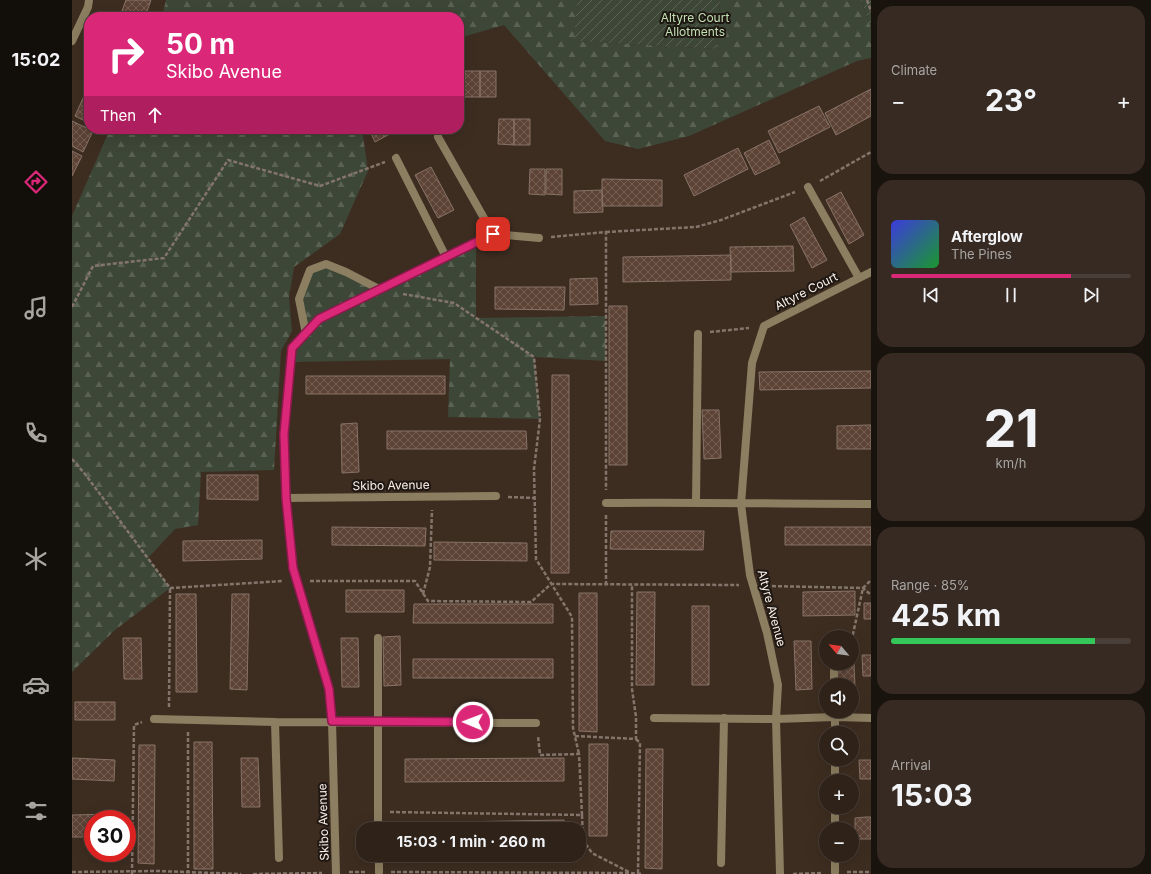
<!DOCTYPE html>
<html lang="en">
<head>
<meta charset="utf-8">
<style>
	:root { --surface:#2e2219; --page:#362a22; --text:#f1f3f6; --muted:#a7a4a2; --line:#493f38; --accent:#db2777 }
	body { margin:0; font-family:Inter,sans-serif; background:var(--page); color:var(--text); height:100vh; display:flex; flex-direction:column; font-size:15px; white-space:nowrap }
	* { box-sizing:border-box; margin:0 }
	p { font-size:13px; color:var(--muted) }
	.icon { flex:none; width:22px; height:22px; fill:none; stroke:currentColor; stroke-width:2; stroke-linecap:round; stroke-linejoin:round }
	.map { position:relative; flex:1; overflow:hidden }
	.drawer { display:flex; flex-direction:column; gap:6px; padding:6px; background:#19130e; width:280px }
	.drawer>* { flex:none }
	.hud { position:absolute; left:12px; top:12px; width:380px; height:122px; border-radius:16px; box-shadow:0 4px 16px #0002,0 0 0 1px var(--line); background:#db2777; color:#fff; overflow:hidden }
	.needle { width:26px; rotate:299deg }
	.controls { position:absolute; left:747px; top:630px; display:grid; gap:8px }
	.controls a { display:grid; place-items:center; width:40px; height:40px; border-radius:50%; background:var(--surface); box-shadow:0 4px 16px #0002,0 0 0 1px var(--line); font-size:20px }
	.speed { position:absolute; left:12px; top:810px; display:flex; gap:8px; font-size:20px; font-weight:700; text-align:center }
	.speed>* { display:grid; place-content:center; width:52px; height:52px; border-radius:50%; background:var(--surface); box-shadow:0 4px 16px #0002,0 0 0 1px var(--line); line-height:1 }
	.speed .limit { border:6px solid #d22; background:#fff; color:#111 }
	.pin { position:absolute; display:grid; place-items:center; width:34px; height:34px; color:#fff; margin:-17px; border-radius:8px; box-shadow:0 2px 6px #0006 }
	.me { position:absolute; width:44px; margin:-22px; rotate:271deg; stroke-linejoin:round; filter:drop-shadow(0 0 3px #0008) }
	.turn { display:flex; align-items:center; gap:14px; height:84px; padding:0 16px; font-size:18px }
	.turn .icon { width:52px; height:52px; stroke-width:2.5 }
	.turn b { display:block; font-size:28px; line-height:34px }
	.then { display:flex; align-items:center; height:38px; padding:0 16px; background:#0003; gap:8px; font-size:15px }
	.big { font-size:30px; font-weight:700; line-height:1.1 }
	.drawer .tile { flex:1; display:flex; flex-direction:column; justify-content:center; gap:6px; min-width:0; padding:0 14px; border-radius:16px; background:var(--page) }
	.drawer .dial { align-items:center; gap:0 }
	.dial b { font-size:52px; line-height:1 }
	.song { display:flex; align-items:center; gap:12px }
	.cover { width:48px; height:48px; border-radius:6px; background:linear-gradient(135deg,hsl(240 70% 55%),hsl(130 70% 35%)) }
	.played { height:4px; border-radius:2px; background:linear-gradient(90deg,var(--accent) 75%,var(--line) 75%) }
	.keys { display:flex; justify-content:space-around; direction:ltr }
	.heat { display:flex; justify-content:space-between; align-items:center; font-size:22px; direction:ltr }
	.charge { height:6px; border-radius:3px; background:linear-gradient(90deg,#34c759 85%,var(--line) 0) }
	.trip { position:absolute; left:284px; top:822px; width:230px; height:40px; border-radius:16px; background:var(--surface); box-shadow:0 4px 16px #0002,0 0 0 1px var(--line); font-weight:700; line-height:40px; text-align:center }
	main { display:flex; flex:1; min-height:0 }
	.dock { display:flex; flex-direction:column; width:72px; justify-content:space-around; align-items:center; background:#120e0a; color:var(--muted) }
	.dock .icon { width:28px; height:28px }
	.dock .current { color:var(--accent) }
	.dock b { font-size:18px; color:var(--text) }
	.map>svg:first-child { display:block }
	.forest { fill:url(#forest-firs) }
	.garden { fill:url(#garden-furrows) }
	.building { fill:url(#building-cross-hatch); stroke:#887267 }
	.lines { fill:none; stroke-linecap:round; stroke-linejoin:round }
	.path { stroke:#83756b; stroke-width:2.5; stroke-dasharray:4 2; stroke-linecap:butt }
	.service { stroke:#8c7e60; stroke-width:8 }
	.minor { stroke:#8c7e60; stroke-width:8 }
	.route-casing { stroke:#8e194d; stroke-width:10 }
	.route { stroke:#db2777; stroke-width:7 }
	.labels { text-anchor:middle; dominant-baseline:central; stroke-width:4; stroke-linejoin:round; paint-order:stroke }
	.park-label { font-size:12px; fill:#c0e1b1; stroke:#1f1712 }
	.street-label { font-size:12px; fill:#fcf1e9; stroke:#1f1712 }
</style>
</head>
<body>
<main>
<nav class="dock">
<b>15:02</b>
<svg class="icon current" aria-label="directions" viewBox="0 0 24 24"><path d="M12 3l9 9-9 9-9-9zM9 14v-3h6M13 9l2 2-2 2"/></svg>
<svg class="icon" aria-label="music" viewBox="0 0 24 24"><path d="M9 18V5l10-2v13"/><circle cx="6" cy="18" r="3"/><circle cx="16" cy="16" r="3"/></svg>
<svg class="icon" aria-label="phone" viewBox="0 0 24 24"><path d="M5 4h4l2 5-3 2q2 4 5 5l2-3 5 2v4C11 20 4 13 5 4z"/></svg>
<svg class="icon" aria-label="climate" viewBox="0 0 24 24"><path d="M12 3v18M4 7l16 10M4 17L20 7"/></svg>
<svg class="icon" aria-label="car" viewBox="0 0 24 24"><path d="M5 17H2v-5l4-1 3-4h7l3 4 3 1v5h-3M9 17h6M6 11h13"/><circle cx="7" cy="17" r="2"/><circle cx="17" cy="17" r="2"/></svg>
<svg class="icon" aria-label="filters" viewBox="0 0 24 24"><path d="M4 7h16M4 17h16"/><circle cx="9" cy="7" r="2"/><circle cx="15" cy="17" r="2"/></svg>
</nav>
<div class="map">
<svg width="799" height="874" viewBox="0 0 799 874">
	<defs>
		<pattern id="forest-firs" width="22" height="20" patternUnits="userSpaceOnUse"><rect width="22" height="20" fill="#3d4737"/><path d="M5 1l3.5 6h-7zM16 11l3.5 6h-7z" fill="#5a6254"/></pattern>
		<pattern id="garden-furrows" width="10" height="10" patternUnits="userSpaceOnUse"><rect width="10" height="10" fill="#3d4737"/><path d="M-1 1l2-2M0 10L10 0M9 11l2-2" fill="none" stroke="#5a6254"/></pattern>
		<pattern id="building-cross-hatch" width="8" height="8" patternUnits="userSpaceOnUse"><rect width="8" height="8" fill="#5d4336"/><path d="M0 0l8 8M0 8l8-8" fill="none" stroke="#755f53"/></pattern>
	</defs>
	<rect width="100%" height="100%" fill="#3d2d21"/>
	<path class="forest" d="M94,0H505L503,41L645,49L648,0H789L799,28V58L785,61L617,136L566,149L533,141L432,25L387,38V17H90Z
		M38,129H290L296,171L268,234L222,267L217,297L220,331L209,351L202,470L129,472L126,525L103,529L76,558L98,588L43,630L0,672V216Z
		M404,243V318L533,316L534,361L462,357L468,419L376,417L378,359L219,362L233,334L227,299L238,270L254,264L307,289Z"/>
	<path class="garden" d="M505,0H648L645,49L502,41Z
		M789,0H799V28Z"/>
	<path class="building" d="M54,0H79L73,17H66L50,11Z
		M393,71H408V97H392Z
		M408,71H424V97H408Z
		M799,89V116L764,135L753,113Z
		M12,96L17,98V123L3,116Z
		M747,106L758,127L707,153L696,131Z
		M427,119H442V145L426,144Z
		M442,119H458V145H442Z
		M0,121L21,131L11,152L0,146Z
		M297,129H327L303,142Z
		M697,140L708,163L683,175L672,153Z
		M666,148L676,169L622,196L612,175Z
		M0,151L10,156L0,176Z
		M359,167L382,210L366,218L343,175Z
		M458,169H473V195L457,194Z
		M474,169H490V195L474,194Z
		M530,179L590,180V206H530Z
		M530,190L531,212L502,213V191Z
		M769,192L792,235L777,244L754,200Z
		M732,217L755,260L740,268L718,225Z
		M721,246L722,271L659,272L658,247Z
		M659,255V280L551,282V257Z
		M525,278L526,304L498,305V279Z
		M423,287H493L492,310L423,309Z
		M537,306H555V465H537Z
		M796,371H799V388L688,390L687,372Z
		M480,375H497V573H479Z
		M234,376H373V394H234Z
		M630,410H647L649,458L632,459Z
		M285,423L287,472L270,473L269,424Z
		M796,425H799V449H765V426Z
		M315,431H454L455,449H315Z
		M135,475H186V500L135,499Z
		M260,527L354,528L353,546L260,545Z
		M713,527H799V545H713Z
		M539,531H632L631,550L538,549Z
		M190,540V559L111,561V541Z
		M362,542L455,543V561L362,560Z
		M274,590H332V612H274Z
		M783,591V615L731,616V592Z
		M565,592H583L582,685H564Z
		M507,593H525V732L507,731Z
		M104,594H124L125,692H104Z
		M160,594H177L175,690L158,689Z
		M792,603H799V619H792Z
		M342,604H481V623H341Z
		M620,606H637V685H620Z
		M328,636L329,685L312,686L311,637Z
		M51,638H69L70,679H52Z
		M269,638H286L287,687H270Z
		M780,639H781L783,687L780,688V685H765V663H780Z
		M722,641H739L740,689L724,690Z
		M790,655H799V676H791Z
		M341,659H481V678H341Z
		M3,702H43V720H3Z
		M122,742H140L141,869H122Z
		M517,744H536L535,836H517Z
		M67,745H83L82,864L66,863Z
		M574,749H591L590,869L573,868Z
		M0,758L43,760L42,781L0,779Z
		M169,758H186L188,807H170Z
		M492,758V781L333,782V759Z
		M787,760H799V779H788Z
		M41,814V819H21V837H0V815Z
		M794,817H799V839H783V818Z
		M492,820V829H328V823Z"/>
	<g class="lines">
		<path class="path" d="M795,0L799,11
			M748,181L799,152
			M534,232L624,227L649,220L723,192
			M479,237L534,232V490
			M331,294L382,303L462,357L468,419L462,469L464,559L500,617L501,728L507,754
			M0,307L21,266L92,258L156,160L248,186L313,162
			M638,332L677,328
			M0,459L13,474L98,588L211,581
			M436,497L463,498
			M534,515V585
			M238,581H343L356,601L459,602L479,584L667,585
			M694,586L791,588L799,595
			M351,594L358,567L360,510
			M774,635L781,634L791,588L799,580
			M97,707L98,588
			M116,732V873
			M503,736L564,739V717L560,689V585
			M564,739L568,743L566,873
			M318,812L510,815L507,754L468,755L466,736
			M510,815L511,840L520,853L557,872
			M0,872L85,871L169,874
			M277,872H294
			M319,872L558,873L571,874
			M775,872H799
			M60,874L62,725L70,722
			M181,874L250,873
			M721,874L750,873"/>
		<path class="service" d="M324,158L374,257"/>
		<path class="minor" d="M0,41L16,7L17,0
			M366,137L421,234L467,238
			M736,187L787,278
			M234,334L227,299L238,270L254,264L274,272L307,289
			M214,498L424,496
			M624,502L626,334
			M534,503C622,502 711,504 799,504
			M761,635L762,637
			M306,638V829
			M762,663V685
			M763,711V733
			M582,718L704,719L763,717L799,718
			M82,719L203,722L464,723
			M203,722L207,858
			M763,759V781
			M763,807V829
			M307,855V872
			M763,855V872
			M649,863L652,718
			M264,874L260,721L257,689L221,568L214,498L212,434L220,348L247,319L421,234
			M708,874L704,719L706,685L695,633L678,575L669,504L680,363L692,326L799,272"/>
	</g>
	<g class="lines">
		<defs>
			<path id="route" d="M401,722L260,721L257,689L221,568L214,498L212,434L220,348L247,319L421,234"/>
		</defs>
		<use href="#route" class="route-casing"/>
		<use href="#route" class="route"/>
	</g>
	<g class="labels">
		<g class="park-label">
			<text x="623" y="17">Altyre Court<tspan x="623" dy="14">Allotments</tspan></text>
		</g>
		<g class="street-label">
			<text transform="translate(734 291) rotate(-27)">Altyre Court</text>
			<text transform="translate(319 485) rotate(-1)">Skibo Avenue</text>
			<text transform="translate(700 608) rotate(75)">Altyre Avenue</text>
			<text transform="translate(251 822) rotate(-92)">Skibo Avenue</text>
		</g>
	</g>
</svg>
<div class="controls">
<a><svg class="needle" viewBox="-14 -14 28 28"><path d="M0-13l5 13h-10z" fill="#e53935"/><path d="M0 13l5-13h-10z" fill="#a7a4a2"/></svg></a>
<a><svg class="icon" aria-label="sound" viewBox="0 0 24 24"><path d="M4 9h4l5-4v14l-5-4H4zM17 9q2 3 0 6"/></svg></a>
<a><svg class="icon" aria-label="search" viewBox="0 0 24 24"><circle cx="10" cy="10" r="6"/><path d="M15 15l6 6"/></svg></a>
<a>+</a>
<a>−</a>
</div>
<div class="speed"><div class="limit">30</div></div>
<div class="pin" style="left:421px;top:234px;background:#d93025"><svg class="icon" aria-label="arrive" viewBox="0 0 24 24"><path d="M6 21V4h12l-3 4 3 4H6"/></svg></div>
<svg class="me" style="left:401px;top:722px" viewBox="-20 -20 40 40"><circle r="17" fill="#db2777" stroke="#fff" stroke-width="3"/><path d="M0-11L8 9 0 5-8 9z" fill="#fff"/></svg>
<div class="trip">15:03 · 1 min · 260 m</div>
<div class="hud">
<div class="turn"><svg class="icon" aria-label="right" viewBox="0 0 24 24"><path d="M7 20v-9h11M14 6l5 5-5 5"/></svg><div><b>50 m</b>Skibo Avenue</div></div>
<div class="then">Then<svg class="icon" aria-label="ahead" viewBox="0 0 24 24"><path d="M12 20V5M6 11l6-6 6 6"/></svg></div>
</div>
</div>
<section class="drawer">
<div class="tile"><p>Climate</p>
<div class="heat"><a>−</a><b class="big">23°</b><a>+</a></div>
</div>
<div class="tile">
<div class="song"><i class="cover"></i><div><b>Afterglow</b><p>The Pines</p></div></div>
<div class="played"></div>
<div class="keys"><svg class="icon" aria-label="previous" viewBox="0 0 24 24"><path d="M18 5L8 12l10 7zM5 5v14"/></svg><svg class="icon" aria-label="pause" viewBox="0 0 24 24"><path d="M8 5v14M16 5v14"/></svg><svg class="icon" aria-label="next" viewBox="0 0 24 24"><path d="M6 5l10 7-10 7zM19 5v14"/></svg></div>
</div>
<div class="tile dial"><b>21</b><p>km/h</p></div>
<div class="tile"><p>Range · 85%</p><b class="big">425 km</b><div class="charge"></div></div>
<div class="tile"><p>Arrival</p><b class="big">15:03</b></div>
</section>
</main>
</body>
</html>
